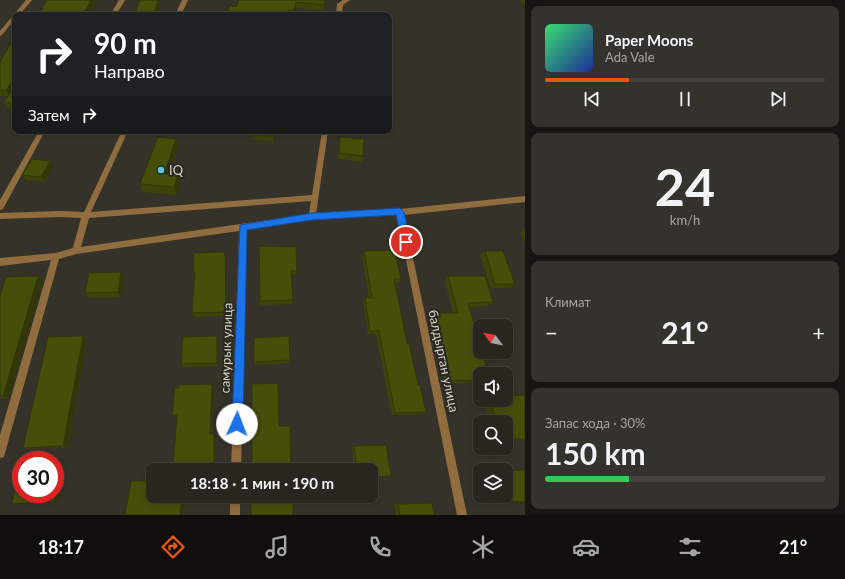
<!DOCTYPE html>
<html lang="ru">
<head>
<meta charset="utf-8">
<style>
	:root { --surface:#28261f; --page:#34322c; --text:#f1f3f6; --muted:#a5a5a4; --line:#44433d; --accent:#ea580c }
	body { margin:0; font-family:Lato,sans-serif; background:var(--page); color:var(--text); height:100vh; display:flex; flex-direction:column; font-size:15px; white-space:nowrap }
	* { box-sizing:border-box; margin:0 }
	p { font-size:13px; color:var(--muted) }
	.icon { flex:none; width:22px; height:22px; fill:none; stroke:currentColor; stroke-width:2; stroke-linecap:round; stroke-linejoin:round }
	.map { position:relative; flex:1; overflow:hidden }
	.drawer { display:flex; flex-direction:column; gap:6px; padding:6px; background:#161511; width:320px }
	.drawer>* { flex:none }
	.hud { position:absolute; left:12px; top:12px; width:380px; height:122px; border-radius:8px; box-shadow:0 2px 6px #0003,0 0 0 1px var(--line); background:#202124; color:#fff; overflow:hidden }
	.needle { width:26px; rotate:302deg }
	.buttons { position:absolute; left:473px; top:319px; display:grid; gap:8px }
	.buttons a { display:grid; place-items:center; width:40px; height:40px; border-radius:8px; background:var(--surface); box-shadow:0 2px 6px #0003,0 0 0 1px var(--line); font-size:20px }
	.speed { position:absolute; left:12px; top:451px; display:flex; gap:8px; font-size:20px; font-weight:700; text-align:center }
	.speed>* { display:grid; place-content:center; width:52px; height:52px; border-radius:50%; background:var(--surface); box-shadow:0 2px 6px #0003,0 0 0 1px var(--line); line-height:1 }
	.speed .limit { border:6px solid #d22; background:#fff; color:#111 }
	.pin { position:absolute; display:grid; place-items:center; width:34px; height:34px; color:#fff; margin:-17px; border:2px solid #fff; border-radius:50%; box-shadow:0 1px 4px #0007 }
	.me { position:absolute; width:44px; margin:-22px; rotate:2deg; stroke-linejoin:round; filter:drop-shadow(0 0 3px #0008) }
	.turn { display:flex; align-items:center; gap:14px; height:84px; padding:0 16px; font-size:18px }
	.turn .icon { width:52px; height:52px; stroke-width:2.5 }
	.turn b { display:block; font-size:28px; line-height:34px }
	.then { display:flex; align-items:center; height:38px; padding:0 16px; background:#0003; gap:8px; font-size:15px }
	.big { font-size:30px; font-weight:700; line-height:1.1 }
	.drawer .tile { flex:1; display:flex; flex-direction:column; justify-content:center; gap:6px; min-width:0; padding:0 14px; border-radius:8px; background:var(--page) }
	.drawer .dial { align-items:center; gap:0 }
	.dial b { font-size:52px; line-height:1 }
	.song { display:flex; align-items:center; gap:12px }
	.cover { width:48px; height:48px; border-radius:6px; background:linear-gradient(135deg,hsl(140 70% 55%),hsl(230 70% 35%)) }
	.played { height:4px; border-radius:2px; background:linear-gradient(90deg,var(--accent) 30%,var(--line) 30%) }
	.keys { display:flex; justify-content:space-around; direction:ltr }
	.heat { display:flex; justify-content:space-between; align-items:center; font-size:22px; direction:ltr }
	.charge { height:6px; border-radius:3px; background:linear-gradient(90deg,#34c759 30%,var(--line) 0) }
	.trip { position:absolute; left:146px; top:463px; width:232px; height:40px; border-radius:8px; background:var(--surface); box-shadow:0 2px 6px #0003,0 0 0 1px var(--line); font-weight:700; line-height:40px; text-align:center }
	.tabs { display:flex; height:64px; justify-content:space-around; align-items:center; background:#100f0c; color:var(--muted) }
	.tabs .icon { width:28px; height:28px }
	.tabs .active { color:var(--accent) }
	.tabs b { font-size:18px; color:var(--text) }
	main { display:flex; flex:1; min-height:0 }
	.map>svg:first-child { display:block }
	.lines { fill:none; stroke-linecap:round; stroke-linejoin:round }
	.street { fill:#906d3f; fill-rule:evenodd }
	.wall { fill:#3c4409 }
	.shaded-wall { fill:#313707 }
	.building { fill:#464f0a; stroke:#313707 }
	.route { fill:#1a73e8; stroke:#114b97 }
	.poi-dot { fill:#53cbdb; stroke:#2b291f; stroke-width:1.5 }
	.labels { text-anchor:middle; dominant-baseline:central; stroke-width:4; stroke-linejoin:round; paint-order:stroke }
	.poi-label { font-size:13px; fill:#d4d2cc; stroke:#2b291f; text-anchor:start }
	.street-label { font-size:13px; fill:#d4d2cc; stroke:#2b291f }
</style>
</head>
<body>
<main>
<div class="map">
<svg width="525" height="515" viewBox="0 0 525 515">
	<rect width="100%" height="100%" fill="#353329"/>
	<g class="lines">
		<path class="street" d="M26,0H32L19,15H15V19L2,35L0,36V31Z
			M119,0H125L116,15H110Z
			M182,0H188L181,15H175Z
			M343,0H350L343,5L342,15H336L337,4Z
			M39,131H45L3,209L0,210V200Z
			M122,131H128L91,212L312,195L322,131H328L316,214L400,209L525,196V202L404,215L467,515H457L397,215L312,220L247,230L241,470H231L239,231L76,254L59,259L5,453L4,457L0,458V435L51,260L0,266V258L56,253L73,248L81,218L60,217L0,219V213L60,211L84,212ZM311,201L309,214L81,247L89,218Z
			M230,496H240V515H230Z"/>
	</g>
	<path class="wall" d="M325,0L323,11L296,8L294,15H226L236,7Z
		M520,0H525V6Z
		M15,36V108H8L4,102L8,96H0V62Z
		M79,131H103V132H79Z
		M276,131L273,142L252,139V134Z
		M340,137L363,156L362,162L338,159L339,143Z
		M178,147L169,174L178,175L180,184L176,195L143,192L140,184Z
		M50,161L53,166L45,182L26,180L22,175Z
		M525,229V243L521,233Z
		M259,246L297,271L296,275H291L293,300L292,304L260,305Z
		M364,251L401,279L399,283L395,284L407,343L418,385L426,412L422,414L392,415L376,334H368L363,302L365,298H369L362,256Z
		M485,251L515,284L510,288H491L480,256Z
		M225,257L227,316L194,317L192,313L194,277L193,272Z
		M121,272L124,277L121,297L89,298L85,293Z
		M38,276L43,280L9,398H0V296Z
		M448,276L493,302L488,306L470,307L480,374V383H445L430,317L433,313H453L445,281Z
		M254,338L290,360L289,363L255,365Z
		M87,340L68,447L29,449L23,448Z
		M218,340V366L183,367L181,364Z
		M213,387L212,434H214L216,435L215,465L188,466L187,470H173L177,417H175L172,415Z
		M525,395V440H506V422H490L484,400H506Z
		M354,446L391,476L371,477V470H354L352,447Z
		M484,496H506L525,502L486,501Z
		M427,503H432L434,515H396L394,504Z"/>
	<path class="shaded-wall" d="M92,0H98L88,15H82Z
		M158,0H161L157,15H154Z
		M296,2V8L294,15V10Z
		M15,78V89L9,97L6,90Z
		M275,131H276L273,142V136Z
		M176,139L178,147L166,182L164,174Z
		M50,161L53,166L45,182L41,177Z
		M178,175L180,184L176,195L174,187Z
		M225,252V257L227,316L226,312Z
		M121,272L124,277L121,297L118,292Z
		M38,276L43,280L9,398L3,396Z
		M83,336L87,340L68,447L63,446Z
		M217,336L218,340V366L217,363Z
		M212,384L213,387L211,435L210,434Z
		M214,434L216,435L215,465L214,464Z
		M186,465L188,466L187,470H185Z
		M60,469L65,470L59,502H54Z
		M182,496H185L182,515H180Z"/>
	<path class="building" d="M47,0H92L82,15H39Z
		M140,0H158L154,15H134Z
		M239,0H325L324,5L296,2L294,10H289L287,15H226L230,6L236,7Z
		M15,36V78L6,90H0V62Z
		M13,88H15V103L4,102Z
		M253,131H275L273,136L252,134Z
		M158,137L176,139L164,174L178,175L174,187L140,184Z
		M340,137L364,139L363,156L339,153Z
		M32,159L50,161L41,177L22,175Z
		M259,246L296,247L297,271H291L293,300L260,301Z
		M395,250L401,279H394L407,343H409L418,385H420L426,412L395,413L379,331H370L365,298H372L364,251Z
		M485,251H503L515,284H495Z
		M225,252L226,312L192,313L195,272H193L194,253Z
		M121,272L118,292L85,293L89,273Z
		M38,276L3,396H0V296L6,277Z
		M448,276H485L493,302L468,303L480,344V352H482L488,374H480V381L449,380L433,313H458Z
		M83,336L63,446L23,448L48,337Z
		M217,336V363L181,364L183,337Z
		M289,336L290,360L254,362V338Z
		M278,383L279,426H290L291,470H252V384Z
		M212,384L210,434H214V464L186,465L185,470H173L177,415H172L175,388H179V385Z
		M525,395V439H506V422H496L490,400H506V396Z
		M386,445L391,476L371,477V470H357L354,446Z
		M60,469L54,502L12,504L19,471H21V494H55V470Z
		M506,470L525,471V502L494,501L493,496H506Z
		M131,481H153V496H182L180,515H125Z
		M251,496H293V515H251Z
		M432,503L434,515H400L398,504Z"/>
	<path class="route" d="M400,208L404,212L411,242L406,246L402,242L396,215L312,220L247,230L243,424L241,428L237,430L233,428L232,424L240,225L312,213Z"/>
	<circle class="poi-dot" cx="161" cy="170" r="4"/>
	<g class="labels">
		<g class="poi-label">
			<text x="169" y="170">IQ</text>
		</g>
		<g class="street-label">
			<text transform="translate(226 348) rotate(-88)">самурык улица</text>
			<text transform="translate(444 361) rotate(78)">балдырган улица</text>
		</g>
	</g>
</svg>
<div class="buttons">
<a><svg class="needle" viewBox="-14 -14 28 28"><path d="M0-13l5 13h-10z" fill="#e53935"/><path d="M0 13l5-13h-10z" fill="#a5a5a4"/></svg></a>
<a><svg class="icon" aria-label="sound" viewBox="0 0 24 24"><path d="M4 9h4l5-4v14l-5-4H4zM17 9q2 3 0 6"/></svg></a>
<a><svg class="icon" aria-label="search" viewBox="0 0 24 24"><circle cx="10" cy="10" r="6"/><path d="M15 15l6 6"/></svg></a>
<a><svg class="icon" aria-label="layers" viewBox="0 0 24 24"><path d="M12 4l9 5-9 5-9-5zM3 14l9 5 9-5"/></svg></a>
</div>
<div class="speed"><div class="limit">30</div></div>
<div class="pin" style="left:406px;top:242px;background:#d93025"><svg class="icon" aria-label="arrive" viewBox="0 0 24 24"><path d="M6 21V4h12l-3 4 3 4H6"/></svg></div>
<svg class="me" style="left:237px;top:424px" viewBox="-20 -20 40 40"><circle r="19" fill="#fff"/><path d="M0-13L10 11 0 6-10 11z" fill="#1a73e8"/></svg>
<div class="trip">18:18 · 1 мин · 190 m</div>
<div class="hud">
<div class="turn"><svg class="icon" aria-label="right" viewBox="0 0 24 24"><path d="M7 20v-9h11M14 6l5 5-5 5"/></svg><div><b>90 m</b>Направо</div></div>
<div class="then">Затем<svg class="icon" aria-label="right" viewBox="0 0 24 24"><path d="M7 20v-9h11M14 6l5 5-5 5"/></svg></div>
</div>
</div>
<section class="drawer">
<div class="tile">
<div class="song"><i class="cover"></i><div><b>Paper Moons</b><p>Ada Vale</p></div></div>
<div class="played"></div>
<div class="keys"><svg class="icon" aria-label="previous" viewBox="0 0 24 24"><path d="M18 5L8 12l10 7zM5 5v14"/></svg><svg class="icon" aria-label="pause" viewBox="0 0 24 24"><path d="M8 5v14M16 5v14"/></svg><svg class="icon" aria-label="next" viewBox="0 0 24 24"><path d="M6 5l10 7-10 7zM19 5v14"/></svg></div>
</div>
<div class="tile dial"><b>24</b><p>km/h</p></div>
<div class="tile"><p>Климат</p>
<div class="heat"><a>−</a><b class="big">21°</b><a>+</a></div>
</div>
<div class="tile"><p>Запас хода · 30%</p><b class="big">150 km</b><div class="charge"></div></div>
</section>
</main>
<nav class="tabs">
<b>18:17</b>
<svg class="icon active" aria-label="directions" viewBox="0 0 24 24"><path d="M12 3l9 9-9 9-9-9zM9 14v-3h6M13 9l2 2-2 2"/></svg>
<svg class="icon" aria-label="music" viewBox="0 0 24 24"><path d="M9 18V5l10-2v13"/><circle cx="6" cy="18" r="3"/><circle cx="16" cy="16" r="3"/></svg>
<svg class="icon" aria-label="phone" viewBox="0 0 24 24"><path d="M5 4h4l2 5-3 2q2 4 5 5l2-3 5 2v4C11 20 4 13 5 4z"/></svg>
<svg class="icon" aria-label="climate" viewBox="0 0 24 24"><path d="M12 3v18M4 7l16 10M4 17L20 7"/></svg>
<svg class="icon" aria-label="car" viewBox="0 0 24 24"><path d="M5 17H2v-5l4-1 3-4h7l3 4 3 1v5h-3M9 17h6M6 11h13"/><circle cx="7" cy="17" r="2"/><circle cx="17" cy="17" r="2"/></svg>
<svg class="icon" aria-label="filters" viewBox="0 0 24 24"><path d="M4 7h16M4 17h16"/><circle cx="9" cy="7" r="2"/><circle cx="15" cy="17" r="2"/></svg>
<b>21°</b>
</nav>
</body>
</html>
